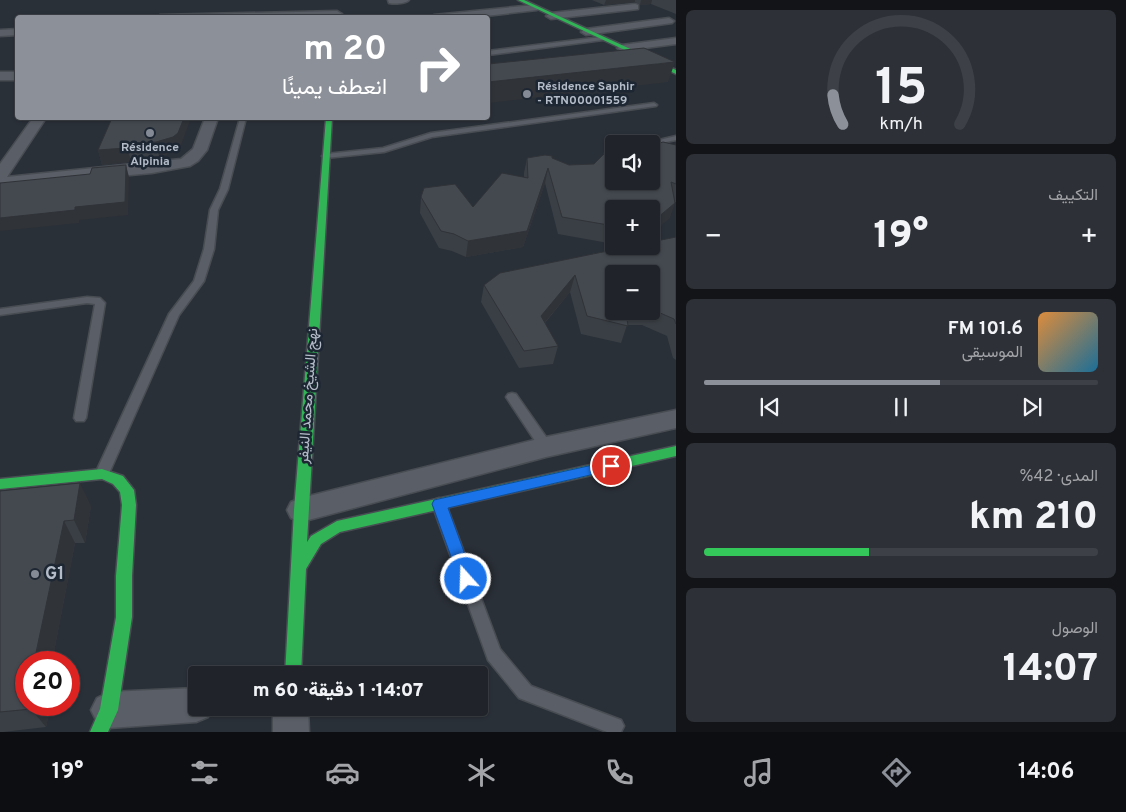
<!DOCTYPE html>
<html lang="ar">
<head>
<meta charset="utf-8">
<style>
	:root { --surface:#20242a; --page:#2d3036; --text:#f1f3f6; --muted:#a2a4a8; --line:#3d4147; --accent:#8c9099 }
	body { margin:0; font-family:Overpass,Vazirmatn,sans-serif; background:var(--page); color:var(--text); direction:rtl; height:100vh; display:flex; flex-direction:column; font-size:19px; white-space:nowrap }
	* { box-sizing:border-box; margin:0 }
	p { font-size:16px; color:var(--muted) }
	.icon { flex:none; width:28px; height:28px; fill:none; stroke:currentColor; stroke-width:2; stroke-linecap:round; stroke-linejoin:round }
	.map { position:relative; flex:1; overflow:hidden; direction:ltr }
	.drawer { display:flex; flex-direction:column; gap:10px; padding:10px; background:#121417; width:450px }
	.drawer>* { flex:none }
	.guide { position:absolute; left:15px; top:15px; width:475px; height:105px; border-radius:5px; box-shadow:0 1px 4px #0004,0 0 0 1px var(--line); direction:rtl; background:#8c9099; color:#fff; overflow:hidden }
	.tools { position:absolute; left:605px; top:135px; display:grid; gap:10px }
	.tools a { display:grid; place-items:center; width:55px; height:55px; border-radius:5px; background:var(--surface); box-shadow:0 1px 4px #0004,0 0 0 1px var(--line); font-size:25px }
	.speed { position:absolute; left:15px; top:651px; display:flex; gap:10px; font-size:25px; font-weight:700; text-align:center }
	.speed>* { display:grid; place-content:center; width:65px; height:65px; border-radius:50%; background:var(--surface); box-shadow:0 1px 4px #0004,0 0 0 1px var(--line); line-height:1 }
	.speed .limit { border:8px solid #d22; background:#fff; color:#111 }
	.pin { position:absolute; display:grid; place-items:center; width:42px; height:42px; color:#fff; margin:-21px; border:2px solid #fff; border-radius:50%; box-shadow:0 1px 5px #0007 }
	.me { position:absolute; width:55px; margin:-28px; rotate:340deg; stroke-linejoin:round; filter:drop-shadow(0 0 4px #0008) }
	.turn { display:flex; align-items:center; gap:18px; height:105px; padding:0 20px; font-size:22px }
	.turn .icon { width:65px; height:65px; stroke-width:2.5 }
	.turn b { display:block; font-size:35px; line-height:42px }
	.big { font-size:38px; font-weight:800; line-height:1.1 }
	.drawer .widget { flex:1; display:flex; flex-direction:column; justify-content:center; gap:8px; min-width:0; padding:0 18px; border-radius:8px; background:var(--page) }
	.drawer .dial { align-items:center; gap:0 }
	.dial svg { height:130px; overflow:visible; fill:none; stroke:var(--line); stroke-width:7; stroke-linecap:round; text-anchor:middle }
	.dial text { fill:var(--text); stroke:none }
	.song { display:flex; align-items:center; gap:15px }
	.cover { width:60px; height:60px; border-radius:8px; background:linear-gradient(135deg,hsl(30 70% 55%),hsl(200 70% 35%)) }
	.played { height:5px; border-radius:2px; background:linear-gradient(90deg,var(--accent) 60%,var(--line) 60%) }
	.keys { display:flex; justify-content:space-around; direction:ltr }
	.heat { display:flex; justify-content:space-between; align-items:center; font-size:28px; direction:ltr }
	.charge { height:8px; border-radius:4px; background:linear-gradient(90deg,#34c759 42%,var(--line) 0) }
	.trip { position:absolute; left:188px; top:666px; width:300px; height:50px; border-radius:5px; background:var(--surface); box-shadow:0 1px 4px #0004,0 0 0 1px var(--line); font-weight:800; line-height:50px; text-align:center; direction:rtl }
	.dock { display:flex; height:80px; justify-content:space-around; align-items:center; background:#0d0e11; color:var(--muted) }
	.dock .icon { width:35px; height:35px }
	.dock .on { color:var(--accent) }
	.dock b { font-size:22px; color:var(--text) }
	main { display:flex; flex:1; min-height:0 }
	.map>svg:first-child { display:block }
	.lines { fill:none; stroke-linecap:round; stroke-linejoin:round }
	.lane-casing { stroke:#484c53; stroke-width:3 }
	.street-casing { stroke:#484c53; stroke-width:3 }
	.fast-casing { stroke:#484c53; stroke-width:3 }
	.lane { fill:#5a5e66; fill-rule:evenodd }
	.street { fill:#5a5e66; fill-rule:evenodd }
	.fast { fill:#30b455; fill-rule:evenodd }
	.wall { fill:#3a3f45; fill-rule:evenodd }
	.shaded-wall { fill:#303338 }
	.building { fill:#444950; stroke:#303338 }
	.route { fill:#1a73e8; stroke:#114b97 }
	.poi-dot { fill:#848b96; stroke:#1d2633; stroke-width:2 }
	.labels { text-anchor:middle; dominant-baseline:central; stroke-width:5; stroke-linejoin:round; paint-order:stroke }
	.far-poi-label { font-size:12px; font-weight:bold; fill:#b4bcc9; stroke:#1d2633; text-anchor:start }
	.street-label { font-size:15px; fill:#b4bcc9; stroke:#1d2633 }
	.near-poi-label { font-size:18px; font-weight:bold; fill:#b4bcc9; stroke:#1d2633; text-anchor:start }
</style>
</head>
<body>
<main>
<section class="drawer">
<div class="widget dial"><svg viewBox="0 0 100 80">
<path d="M14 69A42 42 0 1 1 86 69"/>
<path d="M14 69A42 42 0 0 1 8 51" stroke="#8c9099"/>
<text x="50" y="56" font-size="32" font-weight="700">15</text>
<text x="50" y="72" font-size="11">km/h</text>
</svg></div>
<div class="widget"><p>التكييف</p>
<div class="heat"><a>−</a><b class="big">19°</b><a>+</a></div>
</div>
<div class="widget">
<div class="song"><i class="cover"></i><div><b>101.6 FM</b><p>الموسيقى</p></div></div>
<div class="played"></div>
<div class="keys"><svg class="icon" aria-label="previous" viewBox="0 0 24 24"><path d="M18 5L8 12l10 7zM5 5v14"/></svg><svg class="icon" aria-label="pause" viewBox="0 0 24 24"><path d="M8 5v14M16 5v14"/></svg><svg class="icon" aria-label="next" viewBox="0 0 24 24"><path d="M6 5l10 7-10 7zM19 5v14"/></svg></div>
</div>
<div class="widget"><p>المدى · 42%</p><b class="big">210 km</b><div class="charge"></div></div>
<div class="widget"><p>الوصول</p><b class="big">14:07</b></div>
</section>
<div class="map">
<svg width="676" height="732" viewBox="0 0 676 732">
	<rect width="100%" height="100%" fill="#2a3038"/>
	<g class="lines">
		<defs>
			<path id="lane" d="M601,37L603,40L488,55V51Z
				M654,103L657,105L656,106L432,137L384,152L326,158L322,156L326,154L383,148L431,133Z
				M240,118H246L228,189L218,210L214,249L204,281L179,315L107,478L102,479L97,478L95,474L169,314L194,281L204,249L210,210L220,189Z
				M676,136V140L651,145L642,144Z
				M87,297L100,298L105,303L86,418L84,421H76L74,418L95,304L87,303L0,315V309Z
				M512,393L516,394L551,444L552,447L551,450L546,452L541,450L506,397L508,394Z
				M439,498L444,500L446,504L500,649L531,686L621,720L624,726L621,732H607L519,698L488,660L432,504L434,500Z"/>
			<path id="street" d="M388,0H409C405,4 394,4 389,3Z
				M635,4L638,5V9L551,19L546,16L551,13Z
				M534,5L539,8L537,10L468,18H429L434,15Z
				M337,11L342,14L340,16L155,18L160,15Z
				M669,18L674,21L672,23L586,35L581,32L586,29Z
				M18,29V35L0,36V30Z
				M676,38V44L622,51L617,48L622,45Z
				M0,72H18V80H0Z
				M33,118H46L7,177L181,159L193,149L205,118H218L207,150L198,161L190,166L152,173L0,187V164Z
				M676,410V428L546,457L301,522L291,518L287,510L291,502L301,498L546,437Z
				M196,688V708H212L208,717L196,722L109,728L97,722L91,710L97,698L109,692Z
				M273,708H308L309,732H273Z"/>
			<path id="fast" d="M518,0H524L676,70V74Z
				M326,118H332L307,542L311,536L337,521L676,446V456L340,532L321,544L306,569L301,675H285L294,510Z
				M102,469L123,476L134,490L136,505L132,576V617L118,710L108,732H90L100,709L116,617V576L122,505L120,492L113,484L102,479L0,489V479Z"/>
		</defs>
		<use href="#lane" class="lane-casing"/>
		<use href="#street" class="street-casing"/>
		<use href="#fast" class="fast-casing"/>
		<use href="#lane" class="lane"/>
		<use href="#street" class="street"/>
		<use href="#fast" class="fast"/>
	</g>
	<path class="wall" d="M592,0H676V14L651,4L640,5L635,2L604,5Z
		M112,118L180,148L176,152L159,156L130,158V162L102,165L98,150Z
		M676,145V202H675L669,219L614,209V244L558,234L545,183L523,247L466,257L452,251L439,248L420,213L421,197L473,207L524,177V173L527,158H552L569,165L594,164L603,155L605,148L614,181Z
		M676,237V360L673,358L667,336L642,325H627L621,343L581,334L570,292L545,323L558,346L553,364L519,368L481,302L484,285L630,247L627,246H651ZM651,274V311H614Z
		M0,491L91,506L85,543H75L52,662H26L51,705L46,727L3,732H0Z"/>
	<path class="shaded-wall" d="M606,0H635V2L604,5Z
		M641,0H652L651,4L640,5Z
		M675,62L668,82L488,103V82Z
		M184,118H191L180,148L176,152L159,156L156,142Z
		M126,143L130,158V162L102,165L98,150Z
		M126,165L129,177L128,215L79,220V223L0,231V218L75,207Z
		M548,168L545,183L523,247L466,257L468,241Z
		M675,203L669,219L651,234V223Z
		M575,275L570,292L536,333L541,316Z
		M80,483L91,506L85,543L74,520Z
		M64,521L75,543L52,662H34Z
		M32,705H51L46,727L31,709Z"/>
	<path class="building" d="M644,48L675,62L488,82V64Z
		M112,118H184L178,133L173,137L156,142L126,143V148L98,150Z
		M663,142L676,145V184L671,182L675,203L651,223V209H614V226L562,217L548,168L527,231L468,241L454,234L441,231L421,197L424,188L455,184L473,207L502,173L528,178L527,158L545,155L552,156V158L569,165L594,164L604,154L605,148H614V181H651V146Z
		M126,165L125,202L75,207V210L0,218V183L90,174L92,168Z
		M676,237V324L674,319L651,309V274H614V311H626L628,326L587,316L575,275L541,316L558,346L524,351L484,285L500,273L632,246H651V242Z
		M80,483L74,520L64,521L34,662H26V705H32L31,709L0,712V491Z"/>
	<path class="route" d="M611,461L616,462L618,466L616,469L448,508L474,579L472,584L466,586L461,584L432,504L434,500Z"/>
	<g class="poi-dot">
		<circle cx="527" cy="94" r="5"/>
		<circle cx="150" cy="133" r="5"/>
		<circle cx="35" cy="574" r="5"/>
	</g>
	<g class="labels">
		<g class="far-poi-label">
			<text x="537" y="87">Résidence Saphir<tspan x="537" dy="14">- RTN00001559</tspan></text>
			<text x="150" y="148" text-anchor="middle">Résidence<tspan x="150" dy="14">Alpinia</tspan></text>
		</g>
		<g class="street-label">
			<text transform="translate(309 396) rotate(-86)">نهج الشيخ محمد النيفر</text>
		</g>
		<g class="near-poi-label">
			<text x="45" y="574">G1</text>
		</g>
	</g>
</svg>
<div class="tools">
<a><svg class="icon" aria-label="sound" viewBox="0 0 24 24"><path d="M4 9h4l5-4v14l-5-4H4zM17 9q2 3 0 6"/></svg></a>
<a>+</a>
<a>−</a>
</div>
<div class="speed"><div class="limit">20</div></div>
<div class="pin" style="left:611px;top:466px;background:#d93025"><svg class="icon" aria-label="arrive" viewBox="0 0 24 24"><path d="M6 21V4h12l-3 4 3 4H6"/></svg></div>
<svg class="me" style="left:466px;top:579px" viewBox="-20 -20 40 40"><circle r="17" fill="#1a73e8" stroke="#fff" stroke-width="3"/><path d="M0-11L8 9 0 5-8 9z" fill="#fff"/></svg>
<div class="trip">14:07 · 1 دقيقة · 60 m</div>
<div class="guide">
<div class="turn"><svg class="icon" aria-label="right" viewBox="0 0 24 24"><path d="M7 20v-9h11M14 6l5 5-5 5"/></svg><div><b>20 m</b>انعطف يمينًا</div></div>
</div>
</div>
</main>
<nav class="dock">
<b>14:06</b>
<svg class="icon on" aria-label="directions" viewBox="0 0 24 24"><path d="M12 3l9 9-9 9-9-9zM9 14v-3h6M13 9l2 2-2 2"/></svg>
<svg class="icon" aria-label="music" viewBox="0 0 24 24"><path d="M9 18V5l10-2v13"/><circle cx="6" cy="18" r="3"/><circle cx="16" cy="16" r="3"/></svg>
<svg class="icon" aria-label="phone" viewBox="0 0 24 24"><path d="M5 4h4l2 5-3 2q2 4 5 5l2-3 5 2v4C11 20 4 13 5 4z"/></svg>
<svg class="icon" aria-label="climate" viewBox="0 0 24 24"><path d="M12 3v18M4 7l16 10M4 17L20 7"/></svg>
<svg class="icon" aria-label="car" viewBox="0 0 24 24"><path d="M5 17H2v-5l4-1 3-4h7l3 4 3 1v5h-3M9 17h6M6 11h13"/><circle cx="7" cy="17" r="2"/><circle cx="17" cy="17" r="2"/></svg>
<svg class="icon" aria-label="filters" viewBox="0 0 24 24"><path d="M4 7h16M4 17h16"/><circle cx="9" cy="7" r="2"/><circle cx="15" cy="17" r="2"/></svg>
<b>19°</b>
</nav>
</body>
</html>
